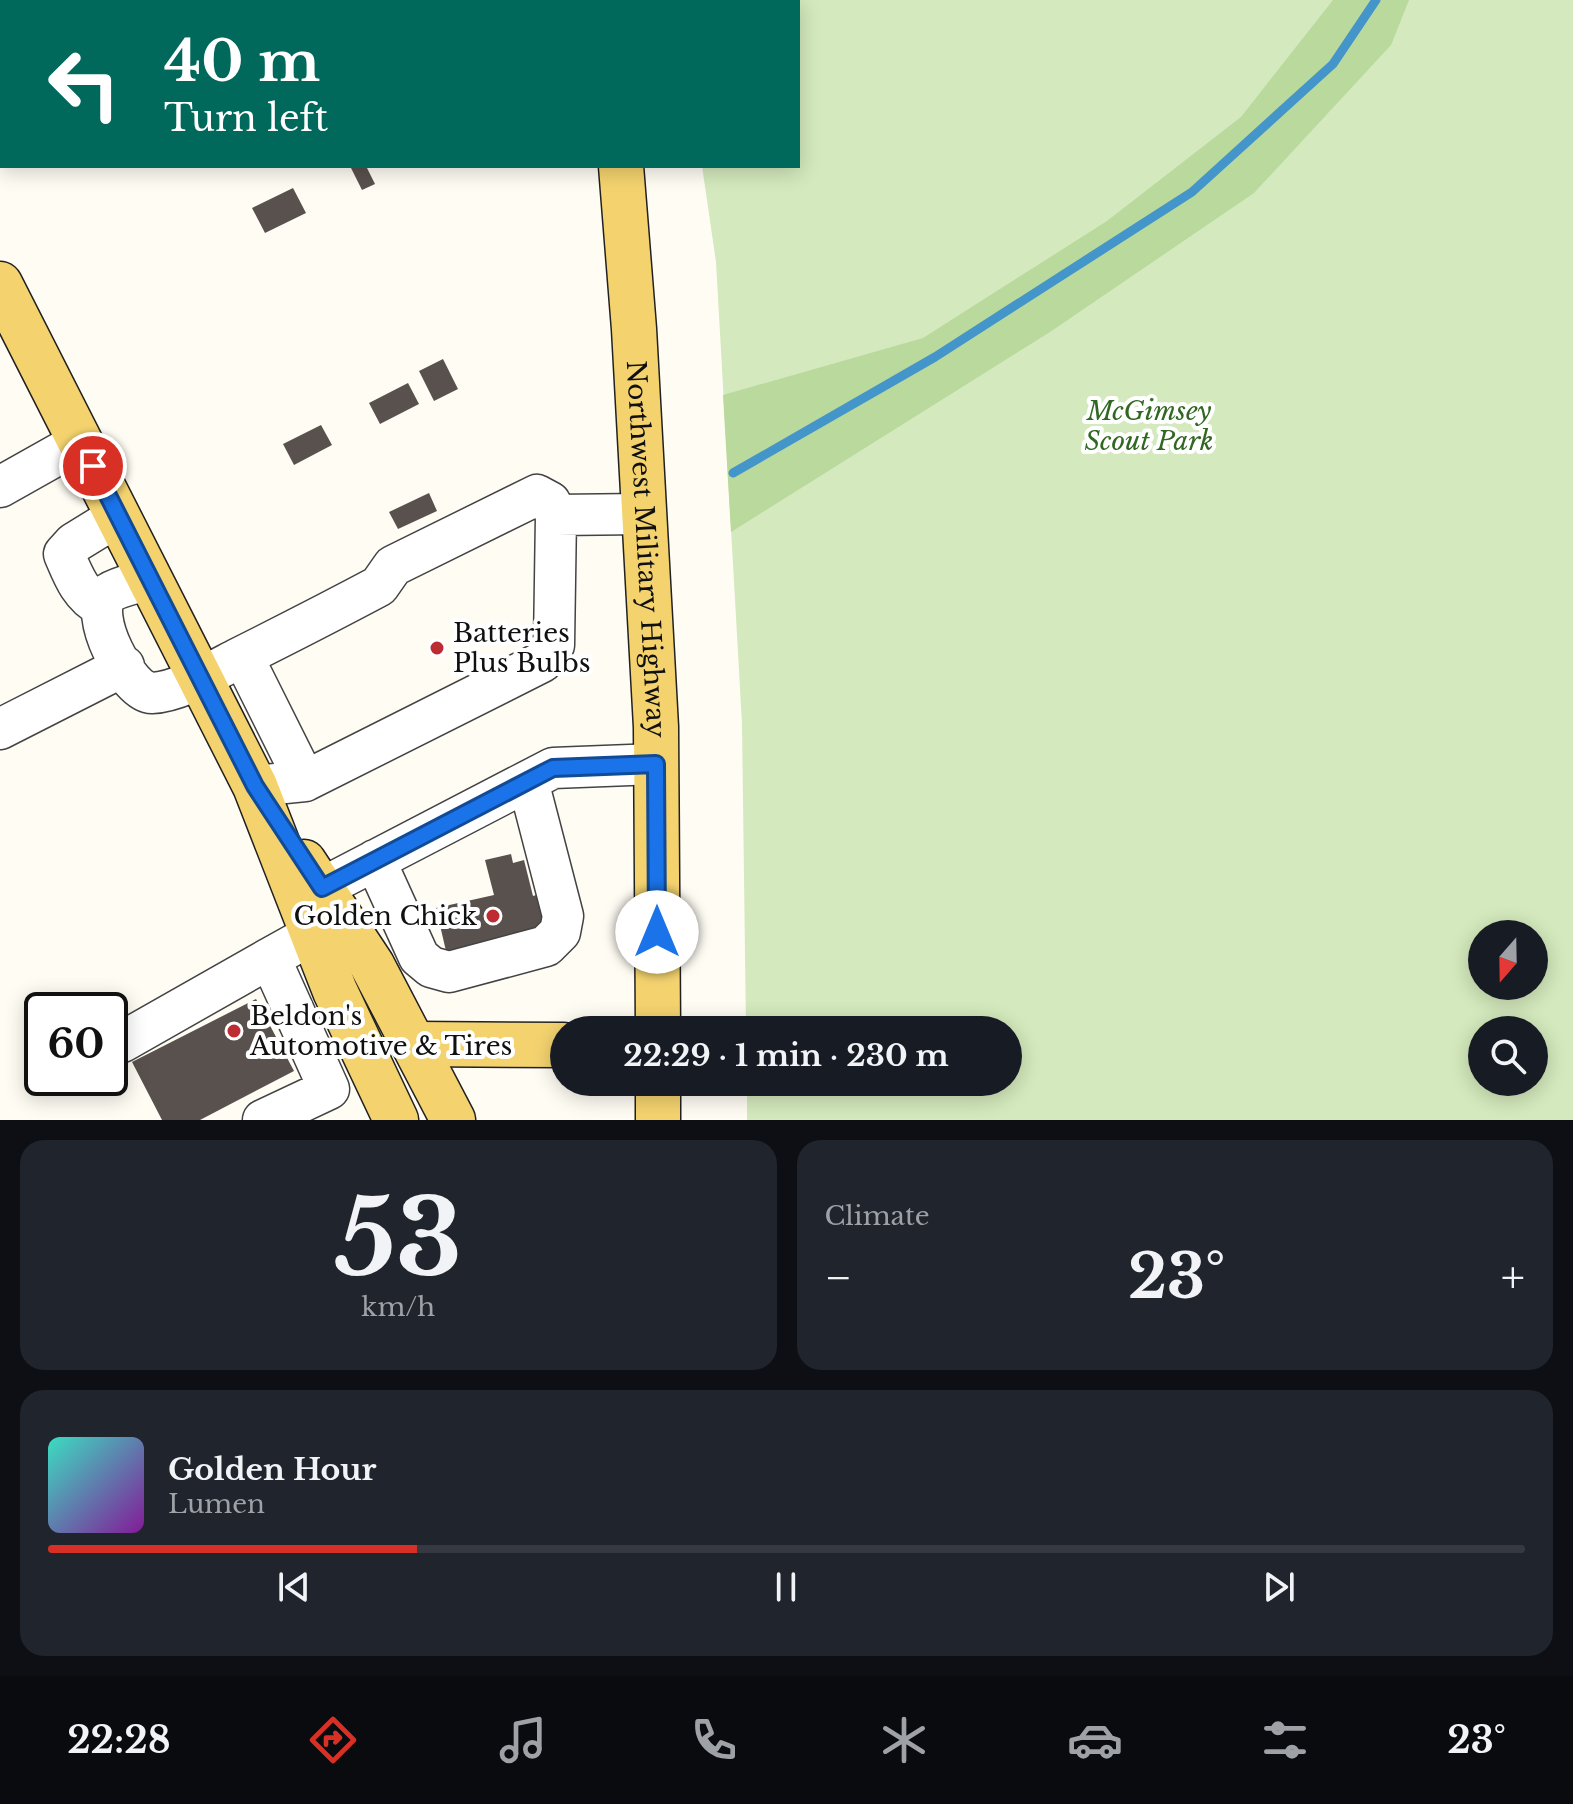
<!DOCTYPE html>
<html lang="en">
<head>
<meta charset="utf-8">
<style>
	:root { --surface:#171b24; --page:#20242c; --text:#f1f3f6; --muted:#9ea1a6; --line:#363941; --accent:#d93025 }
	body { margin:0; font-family:"Libre Baskerville",serif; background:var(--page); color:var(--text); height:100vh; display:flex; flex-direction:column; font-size:30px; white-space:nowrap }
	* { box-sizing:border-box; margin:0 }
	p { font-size:26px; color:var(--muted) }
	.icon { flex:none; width:44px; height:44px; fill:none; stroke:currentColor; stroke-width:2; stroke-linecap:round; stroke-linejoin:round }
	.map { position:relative; height:1120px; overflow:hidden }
	.details { display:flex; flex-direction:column; gap:20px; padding:20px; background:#0d0f14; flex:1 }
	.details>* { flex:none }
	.banner { position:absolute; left:0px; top:0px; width:800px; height:168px; box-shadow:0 4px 20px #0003; background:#00695c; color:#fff; overflow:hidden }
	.needle { width:52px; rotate:200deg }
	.fabs { position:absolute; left:1468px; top:920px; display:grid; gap:16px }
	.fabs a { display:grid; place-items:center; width:80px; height:80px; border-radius:50%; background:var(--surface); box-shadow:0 4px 20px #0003; font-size:40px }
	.speed { position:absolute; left:24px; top:992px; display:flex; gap:16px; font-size:40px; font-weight:700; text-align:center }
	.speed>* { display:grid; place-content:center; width:104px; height:104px; border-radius:50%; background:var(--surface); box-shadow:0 4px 20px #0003; line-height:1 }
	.speed .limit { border:4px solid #111; border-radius:12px; background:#fff; color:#111 }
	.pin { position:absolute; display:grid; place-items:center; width:68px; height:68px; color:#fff; margin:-34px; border:4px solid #fff; border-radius:50%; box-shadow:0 2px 8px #0007 }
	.me { position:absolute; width:88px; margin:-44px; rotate:0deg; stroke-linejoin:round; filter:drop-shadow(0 0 6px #0008) }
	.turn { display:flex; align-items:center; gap:28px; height:168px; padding:0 32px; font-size:36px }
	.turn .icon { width:104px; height:104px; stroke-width:2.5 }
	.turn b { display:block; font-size:56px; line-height:68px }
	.big { font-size:60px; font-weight:700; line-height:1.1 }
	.details .tile { flex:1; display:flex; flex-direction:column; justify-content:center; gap:12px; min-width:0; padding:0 28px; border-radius:24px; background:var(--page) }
	.details .dial { align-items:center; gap:0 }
	.dial b { font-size:104px; line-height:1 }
	.song { display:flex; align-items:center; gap:24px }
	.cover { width:96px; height:96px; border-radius:12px; background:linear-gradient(135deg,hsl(170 70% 55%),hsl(290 70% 35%)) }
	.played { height:8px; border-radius:4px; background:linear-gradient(90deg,var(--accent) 25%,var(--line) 25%) }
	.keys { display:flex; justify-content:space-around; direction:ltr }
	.heat { display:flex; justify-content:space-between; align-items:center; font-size:44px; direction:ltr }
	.details .tiles { flex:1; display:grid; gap:20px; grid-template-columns:1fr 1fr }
	.tile:last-child { grid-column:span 2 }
	.trip { position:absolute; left:550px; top:1016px; width:472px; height:80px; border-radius:40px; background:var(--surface); box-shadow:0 4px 20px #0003; font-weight:700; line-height:80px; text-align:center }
	.dock { display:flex; height:128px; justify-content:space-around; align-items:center; background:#090b0e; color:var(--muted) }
	.dock .icon { width:56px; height:56px }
	.dock .on { color:var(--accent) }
	.dock b { font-size:36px; color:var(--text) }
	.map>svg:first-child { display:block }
	.green { fill:#d4e9bd; fill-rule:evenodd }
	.forest { fill:#b9d99d }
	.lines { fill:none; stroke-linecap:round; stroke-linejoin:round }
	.stream { stroke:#4395ca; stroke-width:9 }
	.building { fill:#59514d }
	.minor-casing { stroke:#434343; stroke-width:43 }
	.major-casing { stroke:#212121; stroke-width:47 }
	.minor { stroke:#fff; stroke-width:40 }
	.major { stroke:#f4d36f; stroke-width:44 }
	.route-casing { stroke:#114b97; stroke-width:20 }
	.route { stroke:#1a73e8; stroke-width:14 }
	.poi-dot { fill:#bd2b33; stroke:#fff; stroke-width:3 }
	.labels { text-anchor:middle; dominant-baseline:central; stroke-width:8; stroke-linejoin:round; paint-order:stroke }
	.park-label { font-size:26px; font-style:italic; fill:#306721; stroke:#fff }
	.street-label { font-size:26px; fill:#101010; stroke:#fff }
	.poi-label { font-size:26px; fill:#101010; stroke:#fff; text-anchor:start }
</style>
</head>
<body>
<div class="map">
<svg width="1573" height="1120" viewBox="0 0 1573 1120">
	<rect width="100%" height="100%" fill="#fffcf4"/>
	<path class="green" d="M680,0H1573V1120H747V1082H1008V1030H746L742,724L716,262L702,166H798V2ZM1482,934H1534V986H1482ZM1482,1030H1534V1082H1482Z"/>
	<path class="forest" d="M1333,0H1409L1391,45L1254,193L1050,332L731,532L723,395L923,338L1107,221L1241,117Z"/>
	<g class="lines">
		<path class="stream" d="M733,473L935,357L1192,192L1333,64L1376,0"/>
	</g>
	<path class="building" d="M350,166H366L375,184L362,190Z
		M293,188L306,213L265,233L252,208Z
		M443,359L458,389L434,401L419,371Z
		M408,383L419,404L380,424L369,403Z
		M321,425L332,445L294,465L283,444Z
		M429,493L437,511L398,529L389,512Z
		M511,854L513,863L524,860L533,896L543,893L547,942L449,964L436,908L494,895L485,860Z
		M256,999L294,1071L200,1120H162L132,1062Z"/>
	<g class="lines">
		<defs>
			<path id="minor" d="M263,2L267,0
				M0,103L2,102
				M0,487L80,442
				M556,515L644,514
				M150,579C138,583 119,586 109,593C85,612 129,694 152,693C178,692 214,671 237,659C285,635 332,611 379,586L393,566L537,495L550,502L556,515L554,645L542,662L305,781L255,786
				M101,606C80,595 73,575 64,554L74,543L118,516
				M243,657L305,781
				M0,729L124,666
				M375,860L419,957L431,967L449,972L546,946L560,932L563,916L528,781
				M322,888L553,768L656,764
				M122,1042L270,958
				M263,1120L329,1089L270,958L313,934"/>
			<g id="major">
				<path d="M601,0L602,2"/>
				<path id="s1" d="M621,166L634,329L656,727L658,1030"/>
				<path d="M0,284L255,786L335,991L396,1120"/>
				<path d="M304,862L372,965L453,1120"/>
				<path d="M414,1044L564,1045"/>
				<path d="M658,1082V1120"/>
			</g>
		</defs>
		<use href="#minor" class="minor-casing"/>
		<use href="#major" class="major-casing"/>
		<use href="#minor" class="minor"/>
		<use href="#major" class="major"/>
	</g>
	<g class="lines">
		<defs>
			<path id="route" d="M93,466L255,786L322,888L553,768L656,764L657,932"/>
		</defs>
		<use href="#route" class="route-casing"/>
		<use href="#route" class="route"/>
	</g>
	<g class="poi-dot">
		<circle cx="437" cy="648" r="8"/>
		<circle cx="493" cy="916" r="8"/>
		<circle cx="234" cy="1031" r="8"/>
	</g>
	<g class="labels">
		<g class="park-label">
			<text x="1149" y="411">McGimsey<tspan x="1149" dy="30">Scout Park</tspan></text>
		</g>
		<g class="street-label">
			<text stroke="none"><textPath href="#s1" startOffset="384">Northwest Military Highway</textPath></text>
		</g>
		<g class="poi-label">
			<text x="453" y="633">Batteries<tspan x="453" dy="30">Plus Bulbs</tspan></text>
			<text x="477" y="916" text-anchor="end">Golden Chick</text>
			<text x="250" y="1016">Beldon's<tspan x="250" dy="30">Automotive &amp; Tires</tspan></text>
		</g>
	</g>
</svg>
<div class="fabs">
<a><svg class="needle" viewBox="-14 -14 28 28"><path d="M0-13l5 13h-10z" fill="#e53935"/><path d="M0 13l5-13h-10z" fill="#9ea1a6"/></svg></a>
<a><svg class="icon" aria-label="search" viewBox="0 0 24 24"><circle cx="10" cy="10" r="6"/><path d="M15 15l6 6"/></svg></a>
</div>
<div class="speed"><div class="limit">60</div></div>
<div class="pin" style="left:93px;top:466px;background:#d93025"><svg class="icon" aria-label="arrive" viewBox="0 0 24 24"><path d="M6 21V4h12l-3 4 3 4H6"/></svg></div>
<svg class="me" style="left:657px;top:932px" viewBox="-20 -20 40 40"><circle r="19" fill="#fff"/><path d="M0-13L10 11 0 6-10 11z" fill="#1a73e8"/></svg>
<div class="trip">22:29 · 1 min · 230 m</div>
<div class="banner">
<div class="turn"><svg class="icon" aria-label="left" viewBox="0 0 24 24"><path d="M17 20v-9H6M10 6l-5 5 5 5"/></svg><div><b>40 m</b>Turn left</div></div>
</div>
</div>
<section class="details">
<div class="tiles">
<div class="tile dial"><b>53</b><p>km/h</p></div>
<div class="tile"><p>Climate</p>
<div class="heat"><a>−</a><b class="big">23°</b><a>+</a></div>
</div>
<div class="tile">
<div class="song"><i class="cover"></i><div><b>Golden Hour</b><p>Lumen</p></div></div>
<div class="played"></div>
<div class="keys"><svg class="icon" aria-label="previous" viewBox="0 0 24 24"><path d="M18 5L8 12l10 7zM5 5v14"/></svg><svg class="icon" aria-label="pause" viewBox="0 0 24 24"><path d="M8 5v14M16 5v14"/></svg><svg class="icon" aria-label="next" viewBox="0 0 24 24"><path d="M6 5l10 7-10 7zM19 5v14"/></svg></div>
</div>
</div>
</section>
<nav class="dock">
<b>22:28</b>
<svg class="icon on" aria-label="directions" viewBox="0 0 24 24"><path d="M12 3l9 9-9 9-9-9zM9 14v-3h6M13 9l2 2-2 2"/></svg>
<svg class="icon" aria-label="music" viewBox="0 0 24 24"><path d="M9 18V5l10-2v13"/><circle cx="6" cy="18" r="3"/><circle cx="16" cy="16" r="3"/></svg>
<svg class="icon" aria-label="phone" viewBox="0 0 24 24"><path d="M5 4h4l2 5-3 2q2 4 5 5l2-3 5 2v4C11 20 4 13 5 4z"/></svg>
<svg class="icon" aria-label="climate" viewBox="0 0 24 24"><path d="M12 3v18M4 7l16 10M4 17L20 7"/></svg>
<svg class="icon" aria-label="car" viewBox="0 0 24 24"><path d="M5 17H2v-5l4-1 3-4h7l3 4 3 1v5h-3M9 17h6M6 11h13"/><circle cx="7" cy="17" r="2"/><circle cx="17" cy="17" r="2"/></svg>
<svg class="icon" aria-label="filters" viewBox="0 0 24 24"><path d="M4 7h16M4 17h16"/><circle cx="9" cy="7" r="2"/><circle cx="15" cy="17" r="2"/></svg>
<b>23°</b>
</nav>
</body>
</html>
